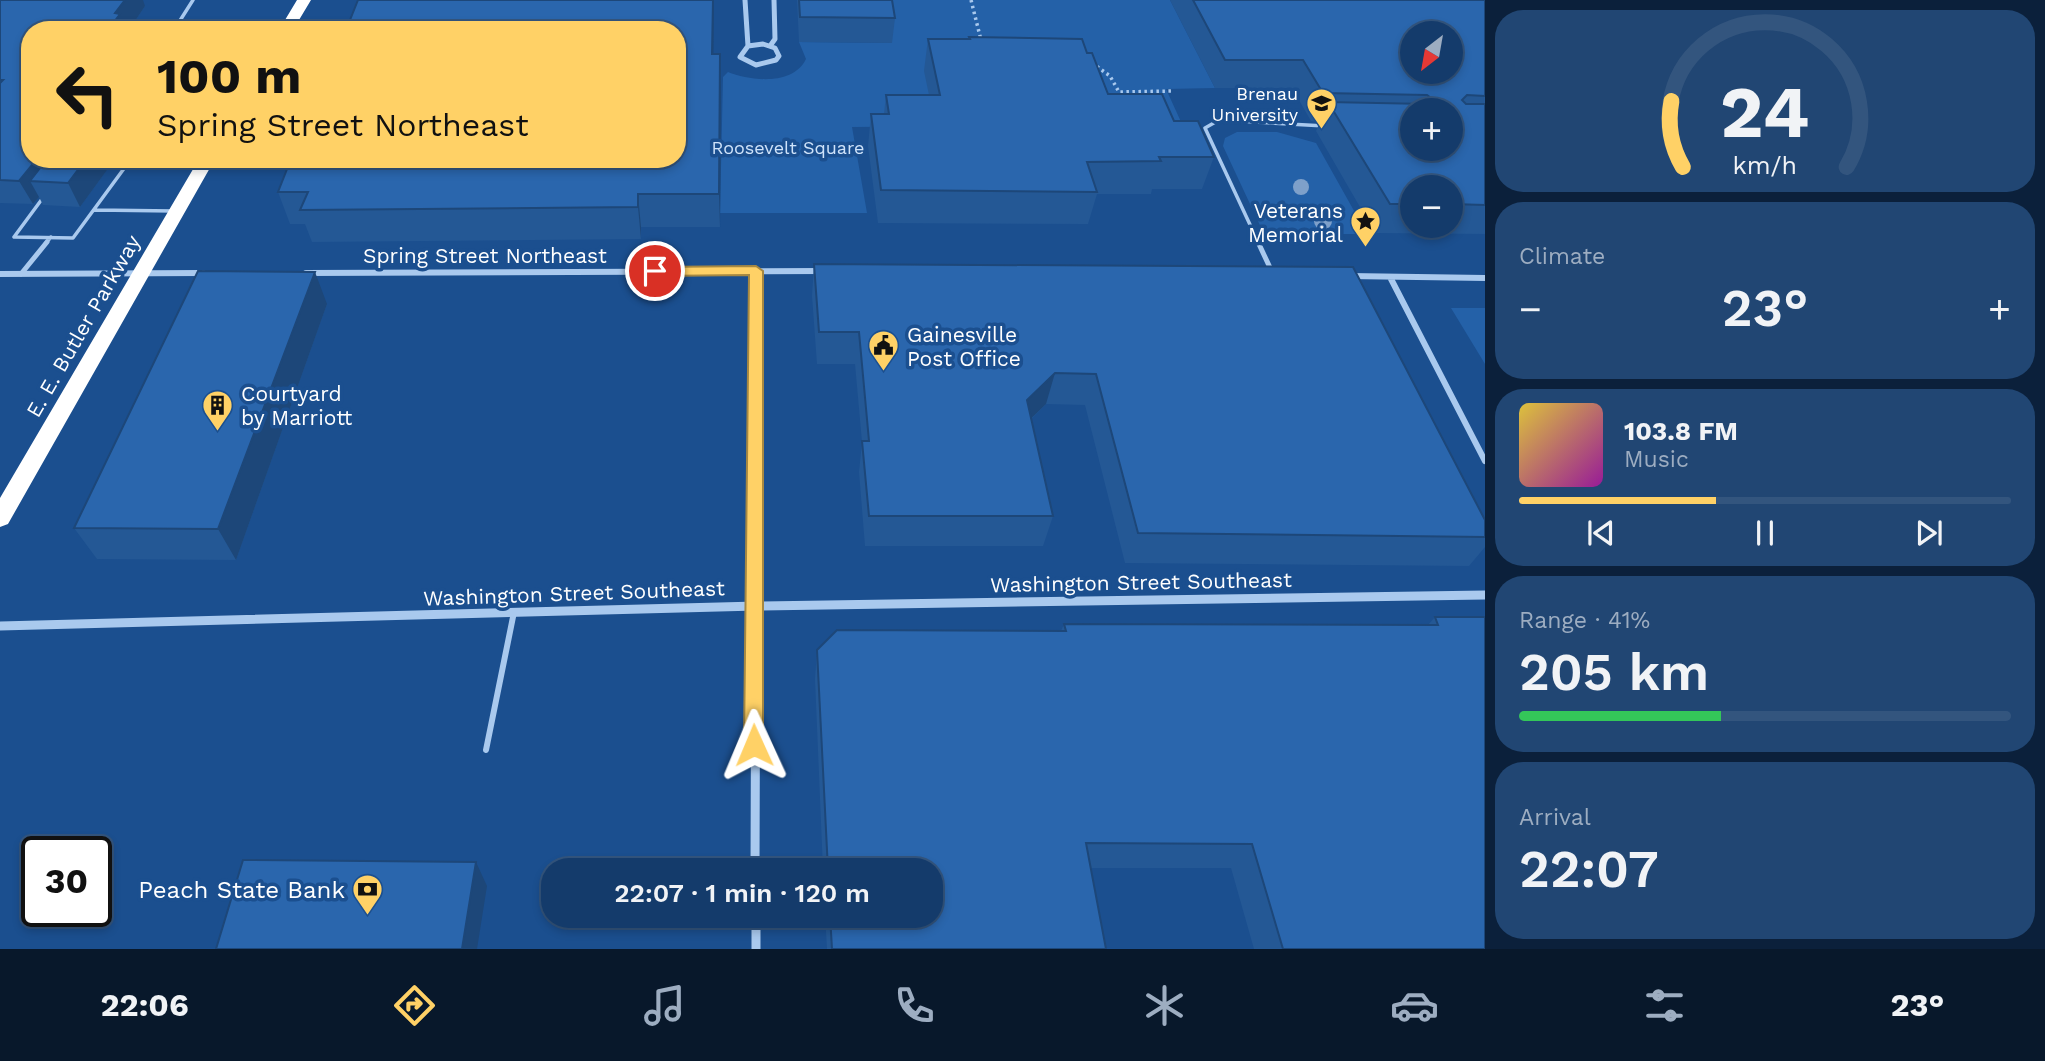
<!DOCTYPE html>
<html lang="en">
<head>
<meta charset="utf-8">
<style>
	:root { --surface:#143b6b; --page:#214673; --text:#f1f3f6; --muted:#9dadc1; --line:#33557e; --accent:#ffd166 }
	body { margin:0; font-family:"Work Sans",sans-serif; background:var(--page); color:var(--text); height:100vh; display:flex; flex-direction:column; font-size:26px; white-space:nowrap }
	* { box-sizing:border-box; margin:0 }
	p { font-size:23px; color:var(--muted) }
	.icon { flex:none; width:38px; height:38px; fill:none; stroke:currentColor; stroke-width:2; stroke-linecap:round; stroke-linejoin:round }
	.map { position:relative; flex:1; overflow:hidden }
	.sheet { display:flex; flex-direction:column; gap:10px; padding:10px; background:#0b203b; width:560px }
	.sheet>* { flex:none }
	.guide { position:absolute; left:21px; top:21px; width:665px; height:147px; border-radius:28px; box-shadow:0 4px 10px #0003,0 0 0 2px var(--line); background:#ffd166; color:#111; overflow:hidden }
	.needle { width:46px; rotate:211deg }
	.buttons { position:absolute; left:1400px; top:21px; display:grid; gap:14px }
	.buttons a { display:grid; place-items:center; width:63px; height:63px; border-radius:50%; background:var(--surface); box-shadow:0 4px 10px #0003,0 0 0 2px var(--line); font-size:35px }
	.speed { position:absolute; left:21px; top:836px; display:flex; gap:14px; font-size:35px; font-weight:700; text-align:center }
	.speed>* { display:grid; place-content:center; width:91px; height:91px; border-radius:50%; background:var(--surface); box-shadow:0 4px 10px #0003,0 0 0 2px var(--line); line-height:1 }
	.speed .limit { border:4px solid #111; border-radius:10px; background:#fff; color:#111 }
	.pin { position:absolute; display:grid; place-items:center; width:60px; height:60px; color:#fff; margin:-30px; border:4px solid #fff; border-radius:50%; box-shadow:0 2px 7px #0007 }
	.me { position:absolute; width:77px; margin:-38px; rotate:359deg; stroke-linejoin:round; filter:drop-shadow(0 0 5px #0008) }
	.turn { display:flex; align-items:center; gap:24px; height:147px; padding:0 21px; font-size:32px }
	.turn .icon { width:91px; height:91px; stroke-width:2.5 }
	.turn b { display:block; font-size:49px; line-height:60px }
	.big { font-size:52px; font-weight:600; line-height:1.1 }
	.sheet .card { flex:1; display:flex; flex-direction:column; justify-content:center; gap:10px; min-width:0; padding:0 24px; border-radius:28px; background:var(--page) }
	.sheet .dial { align-items:center; gap:0 }
	.dial svg { height:182px; overflow:visible; fill:none; stroke:var(--line); stroke-width:7; stroke-linecap:round; text-anchor:middle }
	.dial text { fill:var(--text); stroke:none }
	.song { display:flex; align-items:center; gap:21px }
	.cover { width:84px; height:84px; border-radius:10px; background:linear-gradient(135deg,hsl(50 70% 55%),hsl(300 70% 35%)) }
	.played { height:7px; border-radius:4px; background:linear-gradient(90deg,var(--accent) 40%,var(--line) 40%) }
	.keys { display:flex; justify-content:space-around; direction:ltr }
	.heat { display:flex; justify-content:space-between; align-items:center; font-size:38px; direction:ltr }
	.charge { height:10px; border-radius:5px; background:linear-gradient(90deg,#34c759 41%,var(--line) 0) }
	.trip { position:absolute; left:541px; top:858px; width:402px; height:70px; border-radius:28px; background:var(--surface); box-shadow:0 4px 10px #0003,0 0 0 2px var(--line); font-weight:600; line-height:70px; text-align:center }
	.dock { display:flex; height:112px; justify-content:space-around; align-items:center; background:#08182b; color:var(--muted) }
	.dock .icon { width:49px; height:49px }
	.dock .on { color:var(--accent) }
	.dock b { font-size:32px; color:var(--text) }
	main { display:flex; flex:1; min-height:0 }
	.map>svg:first-child { display:block }
	.green { fill:#2461a8 }
	.lines { fill:none; stroke-linecap:round; stroke-linejoin:round }
	.path { stroke:#a9c9ee; stroke-width:3.5; stroke-dasharray:2.5 3.5; stroke-linecap:butt }
	.lane-far2 { stroke:#a9c9ee; stroke-width:3.5 }
	.lane-far1 { stroke:#a9c9ee; stroke-width:5 }
	.lane { stroke:#a9c9ee; stroke-width:6 }
	.street-far2 { stroke:#a9c9ee; stroke-width:5 }
	.street-far1 { stroke:#a9c9ee; stroke-width:6 }
	.street { stroke:#a9c9ee; stroke-width:9 }
	.highway { fill:#fff; fill-rule:evenodd }
	.tree { fill:#7ea0ca }
	.wall { fill:#245895; fill-rule:evenodd }
	.shaded-wall { fill:#1d4779 }
	.building { fill:#2a66ad; stroke:#1d4779; stroke-width:2; fill-rule:evenodd }
	.route { fill:#ffd166; stroke:#a68842; stroke-width:2 }
	.labels { text-anchor:middle; dominant-baseline:central; stroke-width:7; stroke-linejoin:round; paint-order:stroke }
	.far-poi-label { font-size:18px; fill:#fff; stroke:#1b4f8f; text-anchor:end }
	.far-park-label { font-size:18px; fill:#cfe3fa; stroke:#1b4f8f }
	.poi-label { font-size:21px; fill:#fff; stroke:#1b4f8f; text-anchor:start }
	.street-label { font-size:21px; fill:#fff; stroke:#1b4f8f }
	.near-poi-label { font-size:24px; fill:#fff; stroke:#1b4f8f; text-anchor:end }
</style>
</head>
<body>
<main>
<div class="map">
<svg width="1485" height="949" viewBox="0 0 1485 949">
	<rect width="100%" height="100%" fill="#1b4f8f"/>
	<path class="green" d="M886,0H1170L1215,88L1166,89L1182,124L852,127L867,213H720L723,77L728,72C751,81 793,86 806,59L799,42L892,43Z
		M1237,132H1277L1316,143L1367,234H1264L1223,146L1225,138Z
		M1451,308H1485V364Z"/>
	<g class="lines">
		<path class="path" d="M971,0L981,40
			M1092,63L1110,76L1119,92L1173,91"/>
		<path class="lane-far2" d="M174,30L193,0
			M45,195L14,237L73,238L131,159
			M94,210L174,211
			M45,244L51,237
			M1259,244L1205,128L1219,120L1325,126"/>
		<path class="lane-far1" d="M1258,242L1272,272
			M21,274L47,242"/>
		<path class="lane" d="M486,750L514,612"/>
		<path class="street-far2" d="M745,0L748,46
			M763,44L775,48L779,56L776,60L756,65L740,57L748,46Z
			M770,46L775,39L774,0"/>
		<path class="street-far1" d="M756,271V554
			M306,273L823,271
			M0,274L203,273
			M1349,276L1485,278
			M1390,277L1485,461"/>
		<path class="street" d="M0,626L757,606L1485,595
			M755,870L756,553
			M756,915V949"/>
		<path class="highway" d="M297,0H311L293,30H279Z
			M199,159H215L8,524L0,527V498Z"/>
	</g>
	<g class="tree">
		<circle cx="1301" cy="187" r="8"/>
		<circle cx="1323" cy="221" r="9"/>
	</g>
	<path class="wall" d="M0,0L145,6L129,30H30V159H115L80,207L43,205L39,197L33,204L0,203Z
		M358,0H714L713,54L721,86L720,227H641V239L312,242L305,224H290L278,192Z
		M797,0H892L895,18L892,43L799,42Z
		M1170,0H1485V234L1375,233L1316,131L1320,122L1311,121L1292,88H1215ZM1412,187H1451V226H1412Z
		M969,37L1087,53L1108,94L1174,121L1214,157L1202,189H1152L1151,194H1097L1088,224L878,223L868,146L871,114H884L886,95H929L924,71L928,39H968Z
		M814,264L1485,520V547L1469,566L1125,563L1085,405L1046,404L1031,419L1053,516L1043,546H865L859,472L862,442L855,364H817L812,296Z
		M327,304L236,560L97,559L74,528Z
		M1435,617H1485V949H1254L1231,868H1090L1106,949H827L825,915H931V870H823L815,679L817,650L1061,631L1064,624L1428,625Z"/>
	<path class="shaded-wall" d="M125,0H143L145,6L129,30H108L115,13Z
		M713,0H714L713,86L712,54Z
		M720,54L721,86L720,227L719,194Z
		M37,159H68L30,181L39,197L33,204L19,181Z
		M86,159H115L80,207L68,183Z
		M638,194L641,227V239L638,207Z
		M315,272L327,304L236,560L218,529Z
		M1055,373L1046,404L1018,431L1027,400Z
		M476,862L487,886L477,949H462Z"/>
	<path class="building" d="M0,0H125L115,13L120,14L108,30H30V159H37L19,181L0,180V83L3,80H0Z
		M358,0H713L712,54H720L719,194H638V207L300,210L308,192H278L291,159H677V30H346Z
		M799,0H892L895,18L800,17Z
		M1193,0H1485V96L1467,95L1462,100L1466,104H1485V205L1451,204V187H1412V204H1390L1328,102L1427,104L1431,98L1427,95L1323,93L1303,60H1225ZM1412,33H1451V72H1412ZM1412,110H1451V149H1412Z
		M969,37L1082,39L1087,53H1092L1108,94H1162L1174,121H1198L1214,157H1159L1161,161L1087,162L1097,192L881,190L871,114H889L886,95H940L928,39H970Z
		M47,159H86L68,183L30,181Z
		M814,264L1353,267L1485,520V537L1138,533L1096,374L1055,373L1027,400L1053,516H869L862,441H869L859,332H819Z
		M198,271L315,272L218,529L74,528Z
		M1435,617H1485V949H1283L1252,844L1086,843L1106,949H832L830,915H931V870H828L817,650L837,630L1066,631L1064,624L1438,625Z
		M243,860L476,862L462,949H216Z"/>
	<path class="route" d="M756,266L763,271V745L760,752L754,754L747,752L744,745L749,275L655,276L648,271L655,267Z"/>
	<defs>
		<symbol id="university-pin" viewBox="-11 -11 22 30"><path d="M0 17L-7.5 6A9.5 9.5 0 1 1 7.5 6Z" fill="#ffd166" stroke="#1b4f8f"/><path d="M0-5L7-2L0 1L-7-2ZM-4 1L0 2.5L4 1V4Q0 6-4 4Z" fill="#111"/></symbol>
		<symbol id="sight-pin" viewBox="-11 -11 22 30"><path d="M0 17L-7.5 6A9.5 9.5 0 1 1 7.5 6Z" fill="#ffd166" stroke="#1b4f8f"/><path d="M0-6L1.8-2.2L6-1.7L2.9 1.2L3.7 5.4L0 3.3L-3.7 5.4L-2.9 1.2L-6-1.7L-1.8-2.2Z" fill="#111"/></symbol>
		<symbol id="civic-pin" viewBox="-11 -11 22 30"><path d="M0 17L-7.5 6A9.5 9.5 0 1 1 7.5 6Z" fill="#ffd166" stroke="#1b4f8f"/><path d="M-.6-6.5H3V-4.5H.6V-3L4-1V1h2V6H-6V1h2V-1L-.6-3ZM-1.2 2.5V6h2.4V2.5Z" fill="#111"/></symbol>
		<symbol id="building-pin" viewBox="-11 -11 22 30"><path d="M0 17L-7.5 6A9.5 9.5 0 1 1 7.5 6Z" fill="#ffd166" stroke="#1b4f8f"/><path d="M-4-6H4V6H1V3H-1V6H-4ZM-2.5-4.3h1.7v1.8h-1.7ZM.8-4.3h1.7v1.8H.8ZM-2.5-1h1.7V.8h-1.7ZM.8-1h1.7V.8H.8Z" fill="#111"/></symbol>
		<symbol id="bank-pin" viewBox="-11 -11 22 30"><path d="M0 17L-7.5 6A9.5 9.5 0 1 1 7.5 6Z" fill="#ffd166" stroke="#1b4f8f"/><path d="M-6-4H6V4H-6ZM0-2.3a2.3 2.3 0 1 0 0 4.6a2.3 2.3 0 1 0 0-4.6Z" fill="#111"/></symbol>
	</defs>
	<g fill-rule="evenodd">
		<use href="#university-pin" x="1304" y="86" width="35" height="47"/>
		<use href="#sight-pin" x="1348" y="204" width="35" height="47"/>
		<use href="#civic-pin" x="866" y="328" width="35" height="47"/>
		<use href="#building-pin" x="200" y="388" width="35" height="47"/>
		<use href="#bank-pin" x="350" y="872" width="35" height="47"/>
	</g>
	<g class="labels">
		<g class="far-poi-label">
			<text x="1298" y="93">Brenau<tspan x="1298" dy="21">University</tspan></text>
		</g>
		<g class="far-park-label">
			<text x="788" y="147">Roosevelt Square</text>
		</g>
		<g class="poi-label">
			<text x="1343" y="210" text-anchor="end">Veterans<tspan x="1343" dy="24">Memorial</tspan></text>
			<text x="907" y="334">Gainesville<tspan x="907" dy="24">Post Office</tspan></text>
			<text x="241" y="393">Courtyard<tspan x="241" dy="24">by Marriott</tspan></text>
		</g>
		<g class="street-label">
			<text x="485" y="255">Spring Street Northeast</text>
			<text transform="translate(83 326) rotate(-60)">E. E. Butler Parkway</text>
			<text transform="translate(1141 582) rotate(-1)">Washington Street Southeast</text>
			<text transform="translate(574 593) rotate(-2)">Washington Street Southeast</text>
		</g>
		<g class="near-poi-label">
			<text x="345" y="890">Peach State Bank</text>
		</g>
	</g>
</svg>
<div class="buttons">
<a><svg class="needle" viewBox="-14 -14 28 28"><path d="M0-13l5 13h-10z" fill="#e53935"/><path d="M0 13l5-13h-10z" fill="#9dadc1"/></svg></a>
<a>+</a>
<a>−</a>
</div>
<div class="speed"><div class="limit">30</div></div>
<div class="pin" style="left:655px;top:271px;background:#d93025"><svg class="icon" aria-label="arrive" viewBox="0 0 24 24"><path d="M6 21V4h12l-3 4 3 4H6"/></svg></div>
<svg class="me" style="left:754px;top:745px" viewBox="-20 -20 40 40"><path d="M0-17L14 15 0 8-14 15z" fill="#ffd166" stroke="#fff" stroke-width="4"/></svg>
<div class="trip">22:07 · 1 min · 120 m</div>
<div class="guide">
<div class="turn"><svg class="icon" aria-label="left" viewBox="0 0 24 24"><path d="M17 20v-9H6M10 6l-5 5 5 5"/></svg><div><b>100 m</b>Spring Street Northeast</div></div>
</div>
</div>
<section class="sheet">
<div class="card dial"><svg viewBox="0 0 100 80">
<path d="M14 69A42 42 0 1 1 86 69"/>
<path d="M14 69A42 42 0 0 1 9 40" stroke="#ffd166"/>
<text x="50" y="56" font-size="32" font-weight="700">24</text>
<text x="50" y="72" font-size="11">km/h</text>
</svg></div>
<div class="card"><p>Climate</p>
<div class="heat"><a>−</a><b class="big">23°</b><a>+</a></div>
</div>
<div class="card">
<div class="song"><i class="cover"></i><div><b>103.8 FM</b><p>Music</p></div></div>
<div class="played"></div>
<div class="keys"><svg class="icon" aria-label="previous" viewBox="0 0 24 24"><path d="M18 5L8 12l10 7zM5 5v14"/></svg><svg class="icon" aria-label="pause" viewBox="0 0 24 24"><path d="M8 5v14M16 5v14"/></svg><svg class="icon" aria-label="next" viewBox="0 0 24 24"><path d="M6 5l10 7-10 7zM19 5v14"/></svg></div>
</div>
<div class="card"><p>Range · 41%</p><b class="big">205 km</b><div class="charge"></div></div>
<div class="card"><p>Arrival</p><b class="big">22:07</b></div>
</section>
</main>
<nav class="dock">
<b>22:06</b>
<svg class="icon on" aria-label="directions" viewBox="0 0 24 24"><path d="M12 3l9 9-9 9-9-9zM9 14v-3h6M13 9l2 2-2 2"/></svg>
<svg class="icon" aria-label="music" viewBox="0 0 24 24"><path d="M9 18V5l10-2v13"/><circle cx="6" cy="18" r="3"/><circle cx="16" cy="16" r="3"/></svg>
<svg class="icon" aria-label="phone" viewBox="0 0 24 24"><path d="M5 4h4l2 5-3 2q2 4 5 5l2-3 5 2v4C11 20 4 13 5 4z"/></svg>
<svg class="icon" aria-label="climate" viewBox="0 0 24 24"><path d="M12 3v18M4 7l16 10M4 17L20 7"/></svg>
<svg class="icon" aria-label="car" viewBox="0 0 24 24"><path d="M5 17H2v-5l4-1 3-4h7l3 4 3 1v5h-3M9 17h6M6 11h13"/><circle cx="7" cy="17" r="2"/><circle cx="17" cy="17" r="2"/></svg>
<svg class="icon" aria-label="filters" viewBox="0 0 24 24"><path d="M4 7h16M4 17h16"/><circle cx="9" cy="7" r="2"/><circle cx="15" cy="17" r="2"/></svg>
<b>23°</b>
</nav>
</body>
</html>
